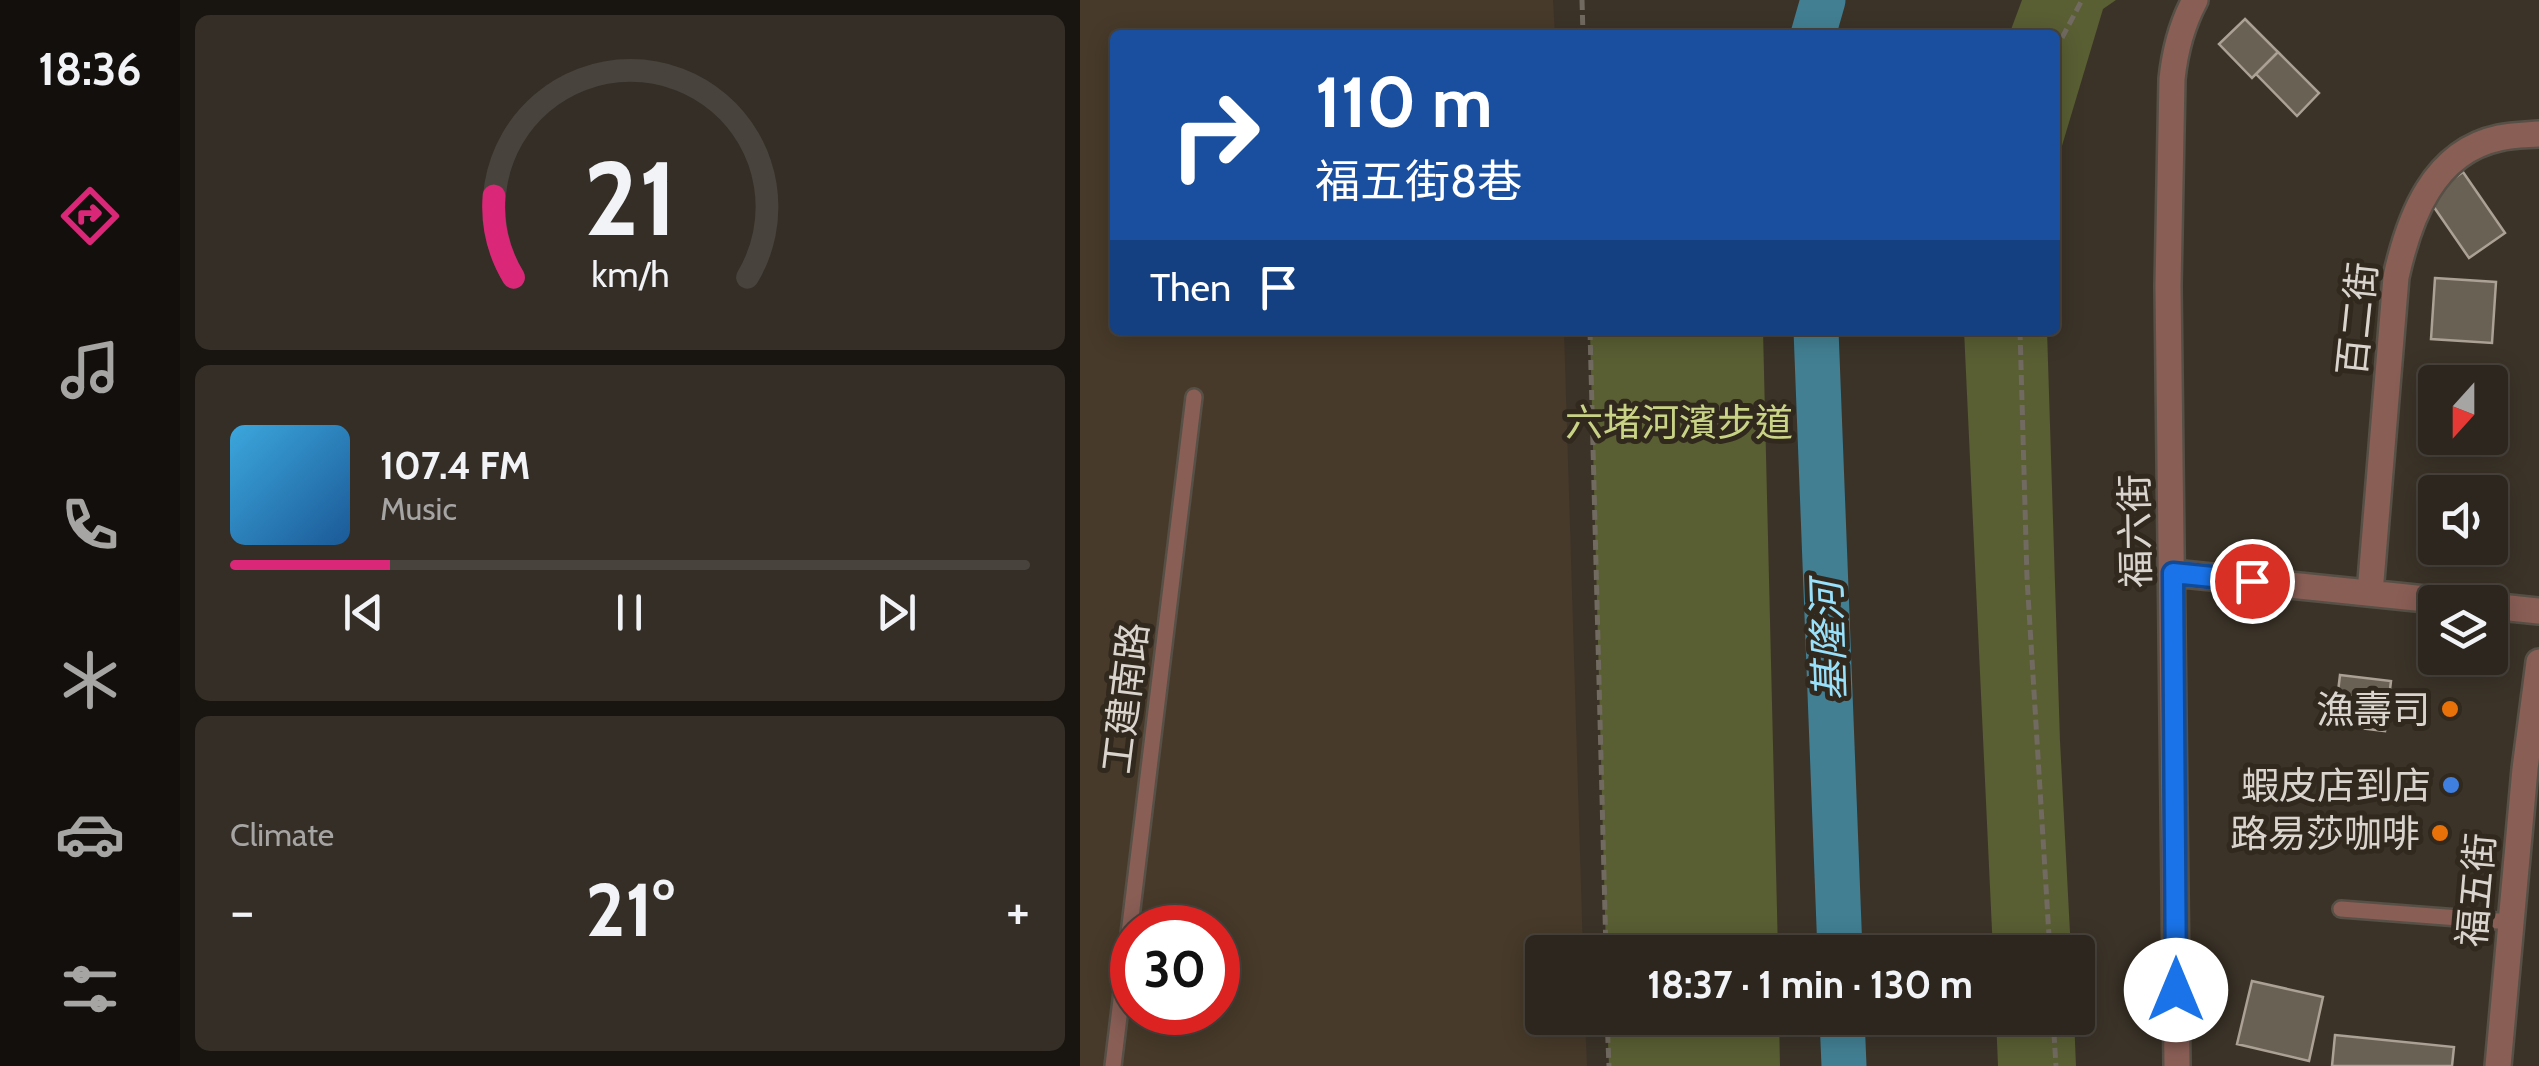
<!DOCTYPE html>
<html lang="en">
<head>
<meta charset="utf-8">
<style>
	:root { --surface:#2c261e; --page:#342e27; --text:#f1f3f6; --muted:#a6a5a4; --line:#48433c; --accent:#db2777 }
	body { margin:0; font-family:Cabin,"Noto Sans TC",sans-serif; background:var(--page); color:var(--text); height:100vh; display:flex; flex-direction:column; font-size:38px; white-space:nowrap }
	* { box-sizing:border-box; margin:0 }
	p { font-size:32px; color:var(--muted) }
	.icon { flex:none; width:55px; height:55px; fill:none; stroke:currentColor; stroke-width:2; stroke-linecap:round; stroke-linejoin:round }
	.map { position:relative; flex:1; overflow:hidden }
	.panel { display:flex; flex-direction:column; gap:15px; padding:15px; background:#181510; width:900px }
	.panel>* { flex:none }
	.hud { position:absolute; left:30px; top:30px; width:950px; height:305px; border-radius:10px; box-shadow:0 5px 25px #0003,0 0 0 2px var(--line); background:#1a4fa0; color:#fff; overflow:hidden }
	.needle { width:65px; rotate:201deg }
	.fabs { position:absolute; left:1338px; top:365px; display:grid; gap:20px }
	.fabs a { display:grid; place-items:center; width:90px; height:90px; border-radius:10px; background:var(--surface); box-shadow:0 5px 25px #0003,0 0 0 2px var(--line); font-size:50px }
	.speed { position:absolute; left:30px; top:905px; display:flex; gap:20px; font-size:50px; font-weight:700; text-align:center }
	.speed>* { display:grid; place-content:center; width:130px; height:130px; border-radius:50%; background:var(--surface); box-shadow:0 5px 25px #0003,0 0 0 2px var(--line); line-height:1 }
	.speed .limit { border:15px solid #d22; background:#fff; color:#111 }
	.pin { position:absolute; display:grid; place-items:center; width:85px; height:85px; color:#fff; margin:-42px; border:5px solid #fff; border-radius:50%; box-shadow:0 2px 10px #0007 }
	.me { position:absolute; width:110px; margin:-55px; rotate:0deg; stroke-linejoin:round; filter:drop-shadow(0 0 8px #0008) }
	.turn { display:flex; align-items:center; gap:35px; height:210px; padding:0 40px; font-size:45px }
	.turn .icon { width:130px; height:130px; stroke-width:2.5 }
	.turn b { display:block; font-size:70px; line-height:85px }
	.then { display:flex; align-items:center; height:95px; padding:0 40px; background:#0003; gap:20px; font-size:38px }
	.big { font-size:75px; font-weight:700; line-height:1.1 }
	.panel .card { flex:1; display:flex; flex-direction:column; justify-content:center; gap:15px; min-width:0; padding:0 35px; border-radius:15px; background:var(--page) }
	.panel .dial { align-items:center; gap:0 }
	.dial svg { height:260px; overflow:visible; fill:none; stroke:var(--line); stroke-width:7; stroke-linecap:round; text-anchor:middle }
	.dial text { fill:var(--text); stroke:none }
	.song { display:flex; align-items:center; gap:30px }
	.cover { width:120px; height:120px; border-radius:15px; background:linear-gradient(135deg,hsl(200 70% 55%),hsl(210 70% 35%)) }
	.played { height:10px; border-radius:5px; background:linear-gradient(90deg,var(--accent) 20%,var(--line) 20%) }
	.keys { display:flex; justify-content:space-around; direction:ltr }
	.heat { display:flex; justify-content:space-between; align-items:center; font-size:55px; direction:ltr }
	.trip { position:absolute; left:445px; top:935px; width:570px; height:100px; border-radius:10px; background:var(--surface); box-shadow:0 5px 25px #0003,0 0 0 2px var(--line); font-weight:700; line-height:100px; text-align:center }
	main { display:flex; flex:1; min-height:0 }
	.menu { display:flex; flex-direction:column; width:180px; justify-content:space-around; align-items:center; background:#120f0c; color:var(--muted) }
	.menu .icon { width:70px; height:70px }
	.menu .selected { color:var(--accent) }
	.menu b { font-size:45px; color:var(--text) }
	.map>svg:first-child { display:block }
	.built { fill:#473a2a; fill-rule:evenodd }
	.green { fill:#595e33 }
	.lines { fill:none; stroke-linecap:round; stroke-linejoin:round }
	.river { stroke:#427f93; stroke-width:45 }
	.building { fill:#6a6155; stroke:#aba194; stroke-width:2.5 }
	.lane-casing { stroke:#575046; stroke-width:20 }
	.street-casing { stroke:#575046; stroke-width:30 }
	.path { stroke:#716a60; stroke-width:5; stroke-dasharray:10 5; stroke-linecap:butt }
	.lane { stroke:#895e55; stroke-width:15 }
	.street { stroke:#895e55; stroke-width:25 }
	.route-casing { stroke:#114b97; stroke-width:25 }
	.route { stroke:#1a73e8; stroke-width:18 }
	.food-dot { fill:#e8710a; stroke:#31291e; stroke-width:4 }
	.shop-dot { fill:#3f7fe0; stroke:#31291e; stroke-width:4 }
	.labels { text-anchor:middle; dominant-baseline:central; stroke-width:10; stroke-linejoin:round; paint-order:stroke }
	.street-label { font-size:38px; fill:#d9d4cd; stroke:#31291e }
	.park-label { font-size:38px; fill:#c9d386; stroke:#31291e }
	.poi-label { font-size:38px; fill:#d9d4cd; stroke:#31291e; text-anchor:end }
	.water-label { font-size:40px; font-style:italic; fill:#99e1fb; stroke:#31291e }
</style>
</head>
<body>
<main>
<nav class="menu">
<b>18:36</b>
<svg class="icon selected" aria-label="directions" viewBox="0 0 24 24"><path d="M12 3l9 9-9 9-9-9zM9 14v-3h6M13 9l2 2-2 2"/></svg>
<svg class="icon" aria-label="music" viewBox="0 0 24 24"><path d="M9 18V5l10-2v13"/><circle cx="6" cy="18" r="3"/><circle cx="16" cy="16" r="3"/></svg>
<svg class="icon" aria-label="phone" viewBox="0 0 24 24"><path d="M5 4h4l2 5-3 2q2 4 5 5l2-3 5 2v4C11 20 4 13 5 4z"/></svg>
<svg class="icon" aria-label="climate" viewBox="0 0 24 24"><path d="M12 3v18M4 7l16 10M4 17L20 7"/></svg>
<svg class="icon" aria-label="car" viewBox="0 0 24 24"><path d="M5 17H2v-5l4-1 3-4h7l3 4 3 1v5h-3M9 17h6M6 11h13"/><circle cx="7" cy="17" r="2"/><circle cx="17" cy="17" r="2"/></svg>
<svg class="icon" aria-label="filters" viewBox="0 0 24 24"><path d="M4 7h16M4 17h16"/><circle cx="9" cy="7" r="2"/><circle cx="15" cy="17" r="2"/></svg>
</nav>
<section class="panel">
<div class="card dial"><svg viewBox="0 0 100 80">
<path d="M14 69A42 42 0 1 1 86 69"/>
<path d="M14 69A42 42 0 0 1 8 44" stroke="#db2777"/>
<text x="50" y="56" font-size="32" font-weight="700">21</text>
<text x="50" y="72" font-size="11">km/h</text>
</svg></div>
<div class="card">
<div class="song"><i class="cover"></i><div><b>107.4 FM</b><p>Music</p></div></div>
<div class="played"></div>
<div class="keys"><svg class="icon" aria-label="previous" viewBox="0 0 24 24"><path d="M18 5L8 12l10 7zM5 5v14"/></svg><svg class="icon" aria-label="pause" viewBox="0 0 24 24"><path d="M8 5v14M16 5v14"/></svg><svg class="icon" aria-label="next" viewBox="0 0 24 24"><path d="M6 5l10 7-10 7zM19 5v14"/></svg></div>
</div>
<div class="card"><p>Climate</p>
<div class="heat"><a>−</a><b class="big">21°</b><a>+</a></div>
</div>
</section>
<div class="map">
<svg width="1459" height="1066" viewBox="0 0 1459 1066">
	<rect width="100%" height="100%" fill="#3b3328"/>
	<path class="built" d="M0,0H473L475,35H35V330H484L503,952H462V1018H505L507,1066H0ZM52,928H138V1012H52Z"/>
	<path class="green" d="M942,0H1036L1023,9L975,169V35H929Z
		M510,330H683L698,952H526Z
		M884,330H967L980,741L991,952H913Z
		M527,1018H699L700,1066H529Z
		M916,1018H994L996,1066H918Z"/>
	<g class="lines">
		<path class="river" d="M733,35L743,0
			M736,330L760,952
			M762,1018L764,1066"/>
	</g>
	<path class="building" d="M1165,19L1198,52L1172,78L1139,44Z
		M1198,52L1239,93L1217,116L1176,74Z
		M1383,172L1425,233L1389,258L1347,197Z
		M1355,278L1416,282L1412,343L1351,339Z
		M1260,675L1311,681L1305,731L1254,725Z
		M1172,981L1243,997L1229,1061L1157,1044Z
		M1255,1035L1374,1047L1372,1066H1252Z"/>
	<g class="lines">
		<defs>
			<path id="lane" d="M1261,909L1431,922
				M33,1066L114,397"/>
			<path id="street" d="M1093,573L1375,602
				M1290,593L1316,277C1329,218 1353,152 1419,138C1432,135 1446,135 1459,134
				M1410,606L1459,611
				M1097,1066L1088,286L1092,79C1095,50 1101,26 1115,0
				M1418,1066L1445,769L1459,662"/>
		</defs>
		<use href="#lane" class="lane-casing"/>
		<use href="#street" class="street-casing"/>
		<path class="path" d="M502,0L503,35
			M975,51L1002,0
			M510,330L526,952
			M940,330L947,578L970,952
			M527,1018L529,1066
			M973,1018L976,1066"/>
		<use href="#lane" class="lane"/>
		<use href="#street" class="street"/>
	</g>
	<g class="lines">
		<defs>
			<path id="route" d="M1096,990L1093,573L1172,581"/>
		</defs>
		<use href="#route" class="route-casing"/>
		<use href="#route" class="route"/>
	</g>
	<g class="food-dot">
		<circle cx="1370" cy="709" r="10"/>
		<circle cx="1360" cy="833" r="10"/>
	</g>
	<circle class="shop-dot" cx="1371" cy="785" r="10"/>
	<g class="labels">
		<g class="street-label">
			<text transform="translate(1277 319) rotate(-84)">百二街</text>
			<text transform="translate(1055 531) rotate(-91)">福六街</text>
			<text transform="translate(45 698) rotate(-83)">工建南路</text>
			<text transform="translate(1396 890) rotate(-85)">福五街</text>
		</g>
		<g class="park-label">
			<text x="599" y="422">六堵河濱步道</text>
		</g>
		<g class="poi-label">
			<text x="1350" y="709">漁壽司</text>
			<text x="1351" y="785">蝦皮店到店</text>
			<text x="1340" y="833">路易莎咖啡</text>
		</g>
		<g class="water-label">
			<text transform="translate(748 641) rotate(-92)">基隆河</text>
		</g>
	</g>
</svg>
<div class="fabs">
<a><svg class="needle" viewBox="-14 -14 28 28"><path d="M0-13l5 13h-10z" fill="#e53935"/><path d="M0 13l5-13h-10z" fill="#a6a5a4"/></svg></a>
<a><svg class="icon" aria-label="sound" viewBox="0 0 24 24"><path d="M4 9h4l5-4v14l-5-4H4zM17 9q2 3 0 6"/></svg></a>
<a><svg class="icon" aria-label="layers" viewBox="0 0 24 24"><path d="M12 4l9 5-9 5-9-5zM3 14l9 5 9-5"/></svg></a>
</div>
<div class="speed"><div class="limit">30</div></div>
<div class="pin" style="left:1172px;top:581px;background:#d93025"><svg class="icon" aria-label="arrive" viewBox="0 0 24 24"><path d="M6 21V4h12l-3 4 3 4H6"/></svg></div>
<svg class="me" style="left:1096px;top:990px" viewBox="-20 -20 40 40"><circle r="19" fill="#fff"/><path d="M0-13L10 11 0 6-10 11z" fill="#1a73e8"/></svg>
<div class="trip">18:37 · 1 min · 130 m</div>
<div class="hud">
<div class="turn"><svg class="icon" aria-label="right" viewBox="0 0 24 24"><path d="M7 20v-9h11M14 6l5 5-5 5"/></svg><div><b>110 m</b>福五街8巷</div></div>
<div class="then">Then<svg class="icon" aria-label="arrive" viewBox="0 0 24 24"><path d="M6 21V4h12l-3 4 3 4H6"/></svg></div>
</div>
</div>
</main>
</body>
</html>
